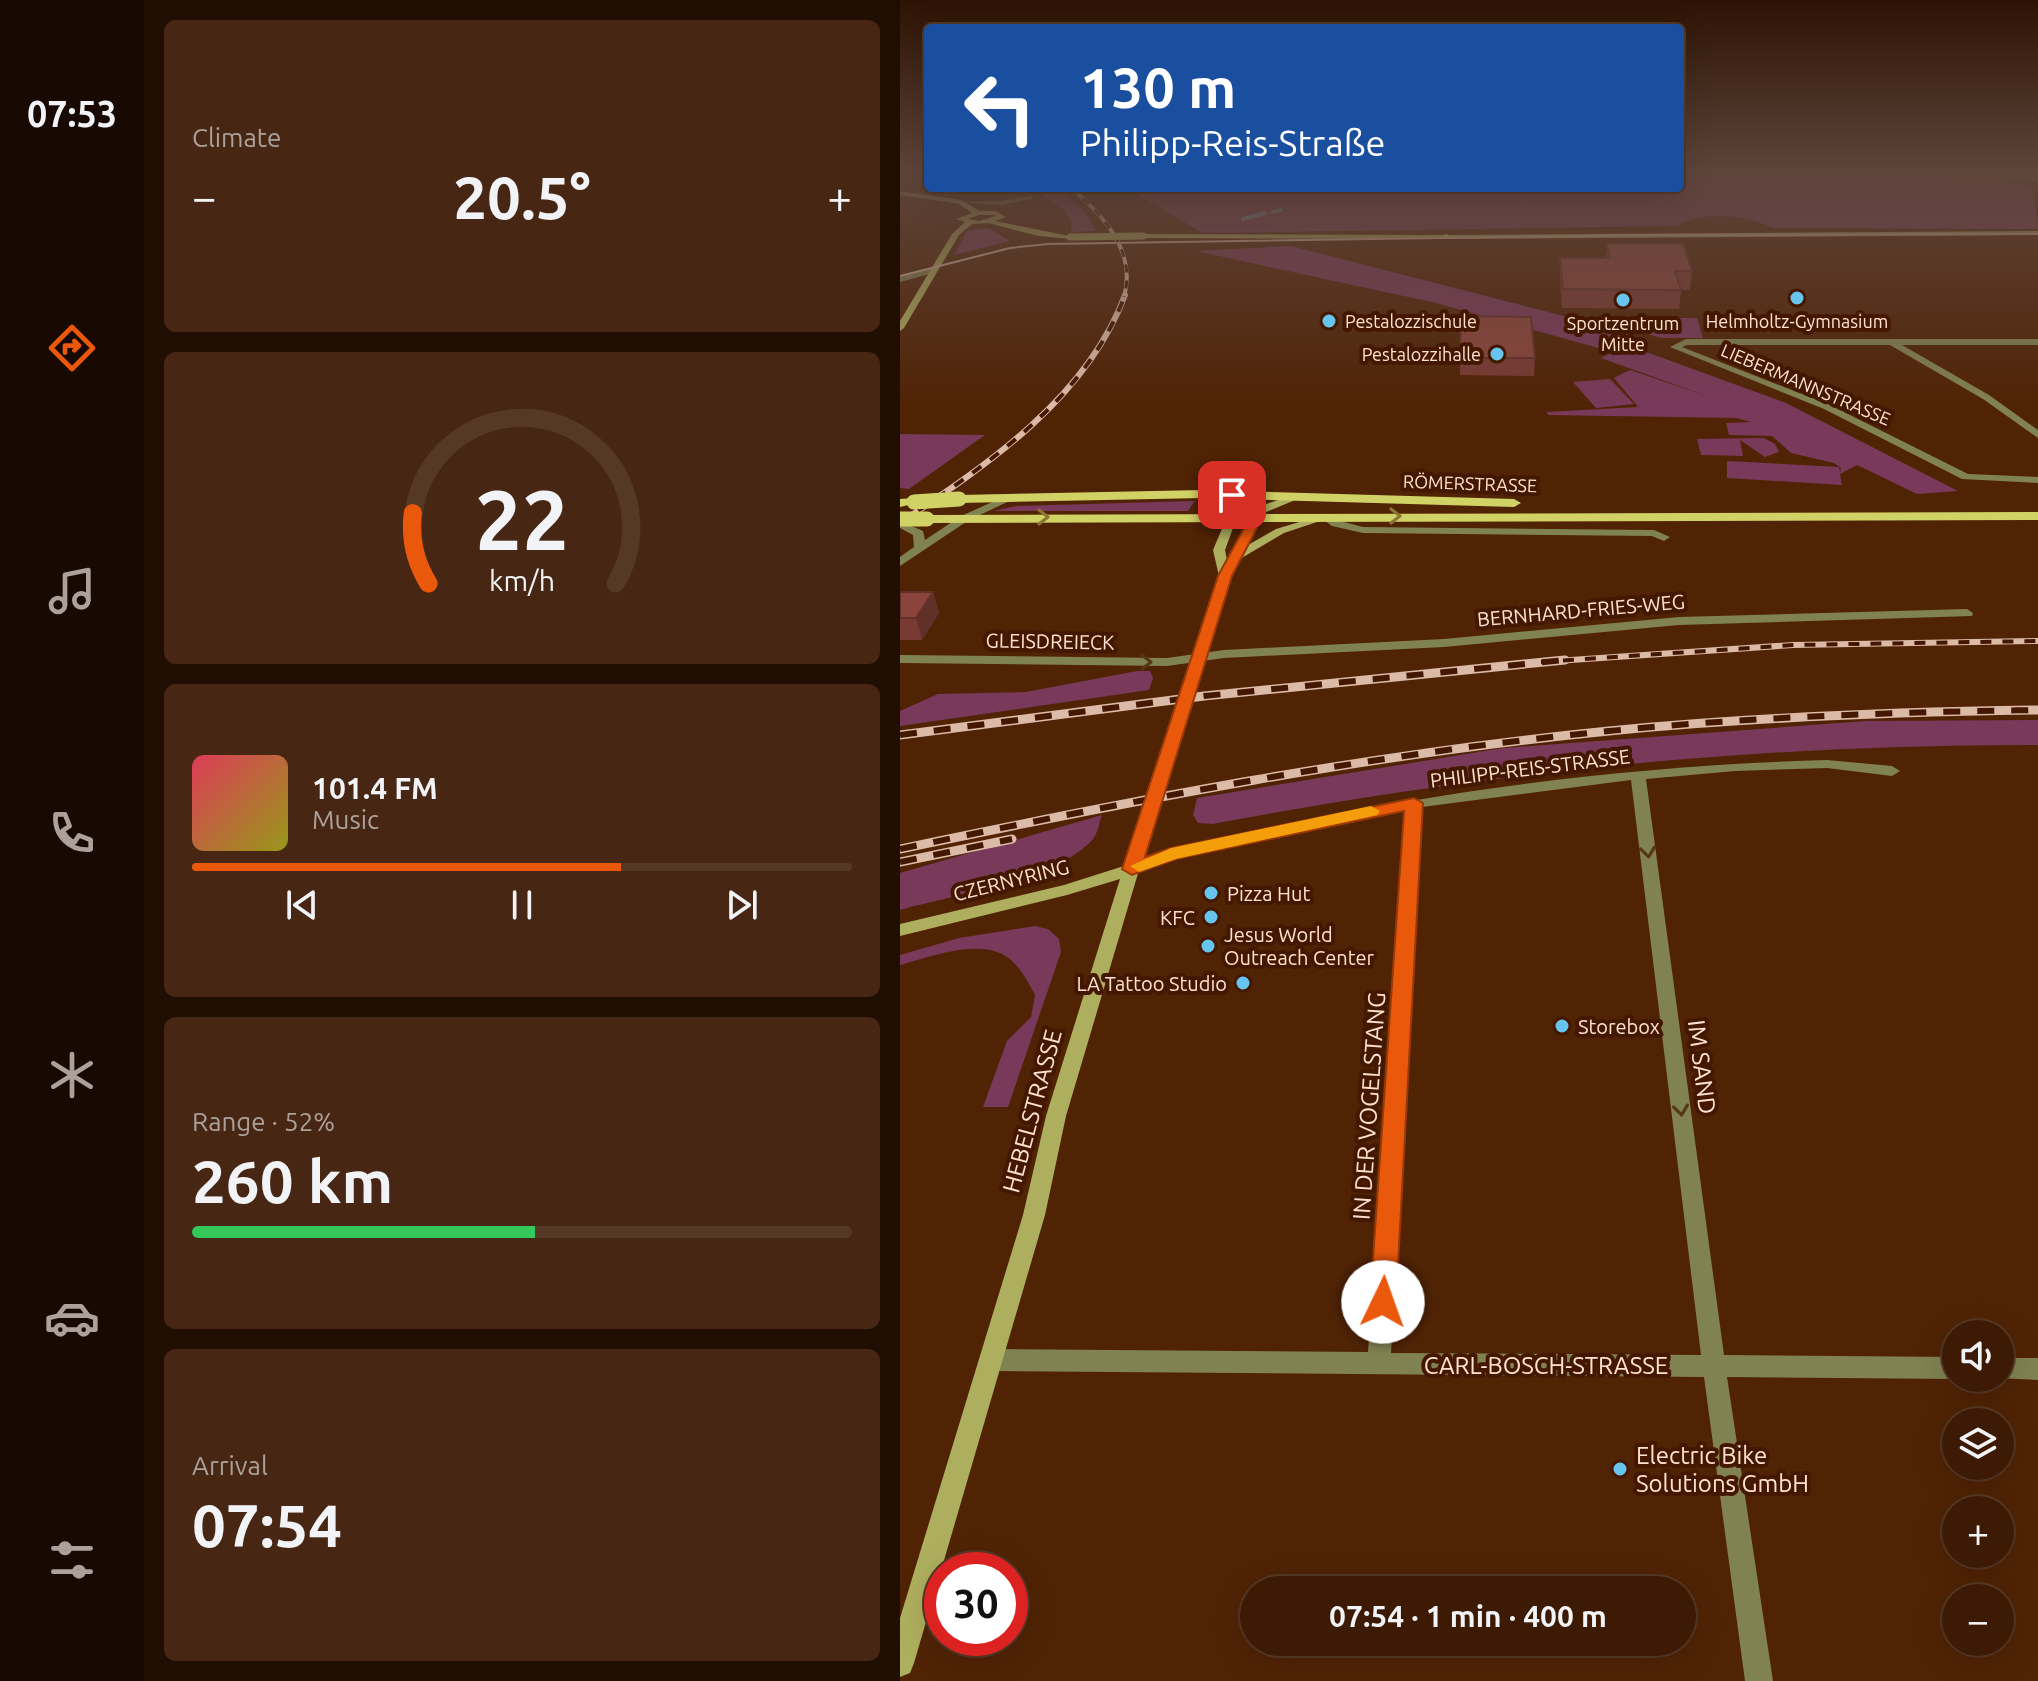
<!DOCTYPE html>
<html lang="en">
<head>
<meta charset="utf-8">
<style>
	:root { --surface:#3c1a04; --page:#472713; --text:#f1f3f6; --muted:#aca19a; --line:#553826; --accent:#ea580c }
	body { margin:0; font-family:Ubuntu,sans-serif; background:var(--page); color:var(--text); height:100vh; display:flex; flex-direction:column; font-size:30px; white-space:nowrap }
	* { box-sizing:border-box; margin:0 }
	p { font-size:26px; color:var(--muted) }
	.icon { flex:none; width:44px; height:44px; fill:none; stroke:currentColor; stroke-width:2; stroke-linecap:round; stroke-linejoin:round }
	.map { position:relative; flex:1; overflow:hidden }
	.details { display:flex; flex-direction:column; gap:20px; padding:20px; background:#210e02; width:756px }
	.details>* { flex:none }
	.hud { position:absolute; left:24px; top:24px; width:760px; height:168px; border-radius:8px; box-shadow:0 8px 32px #0002,0 0 0 2px var(--line); background:#1a4fa0; color:#fff; overflow:hidden }
	.buttons { position:absolute; left:1042px; top:1320px; display:grid; gap:16px }
	.buttons a { display:grid; place-items:center; width:72px; height:72px; border-radius:50%; background:var(--surface); box-shadow:0 8px 32px #0002,0 0 0 2px var(--line); font-size:40px }
	.speed { position:absolute; left:24px; top:1552px; display:flex; gap:16px; font-size:40px; font-weight:700; text-align:center }
	.speed>* { display:grid; place-content:center; width:104px; height:104px; border-radius:50%; background:var(--surface); box-shadow:0 8px 32px #0002,0 0 0 2px var(--line); line-height:1 }
	.speed .limit { border:12px solid #d22; background:#fff; color:#111 }
	.pin { position:absolute; display:grid; place-items:center; width:68px; height:68px; color:#fff; margin:-34px; border-radius:16px; box-shadow:0 4px 12px #0006 }
	.me { position:absolute; width:88px; margin:-44px; rotate:3deg; stroke-linejoin:round; filter:drop-shadow(0 0 6px #0008) }
	.turn { display:flex; align-items:center; gap:28px; height:168px; padding:0 24px; font-size:36px }
	.turn .icon { width:104px; height:104px; stroke-width:2.5 }
	.turn b { display:block; font-size:56px; line-height:68px }
	.big { font-size:60px; font-weight:700; line-height:1.1 }
	.details .widget { flex:1; display:flex; flex-direction:column; justify-content:center; gap:12px; min-width:0; padding:0 28px; border-radius:12px; background:var(--page) }
	.details .dial { align-items:center; gap:0 }
	.dial svg { height:208px; overflow:visible; fill:none; stroke:var(--line); stroke-width:7; stroke-linecap:round; text-anchor:middle }
	.dial text { fill:var(--text); stroke:none }
	.song { display:flex; align-items:center; gap:24px }
	.cover { width:96px; height:96px; border-radius:12px; background:linear-gradient(135deg,hsl(350 70% 55%),hsl(60 70% 35%)) }
	.played { height:8px; border-radius:4px; background:linear-gradient(90deg,var(--accent) 65%,var(--line) 65%) }
	.keys { display:flex; justify-content:space-around; direction:ltr }
	.heat { display:flex; justify-content:space-between; align-items:center; font-size:44px; direction:ltr }
	.charge { height:12px; border-radius:6px; background:linear-gradient(90deg,#34c759 52%,var(--line) 0) }
	.trip { position:absolute; left:340px; top:1576px; width:456px; height:80px; border-radius:40px; background:var(--surface); box-shadow:0 8px 32px #0002,0 0 0 2px var(--line); font-weight:700; line-height:80px; text-align:center }
	main { display:flex; flex:1; min-height:0 }
	.menu { display:flex; flex-direction:column; width:144px; justify-content:space-around; align-items:center; background:#180a02; color:var(--muted) }
	.menu .icon { width:56px; height:56px }
	.menu .selected { color:var(--accent) }
	.menu b { font-size:36px; color:var(--text) }
	.map>svg:first-child { display:block }
	.green { fill:#79395a }
	.lines { fill:none; stroke-linecap:round; stroke-linejoin:round }
	.stream { stroke:#6b9aad; stroke-width:4 }
	.minor { fill:#818251; fill-rule:evenodd }
	.secondary { fill:#aeaf5e; fill-rule:evenodd }
	.primary { fill:#d1d266; fill-rule:evenodd }
	.tram { stroke:#dcbaa8; stroke-width:2 }
	.rail-far2-casing { stroke:#dcbaa8; stroke-width:4 }
	.rail-far1-casing { stroke:#dcbaa8; stroke-width:6 }
	.rail-casing { stroke:#dcbaa8; stroke-width:9 }
	.rail-far2 { stroke:#441800; stroke-width:3; stroke-dasharray:8; stroke-linecap:butt }
	.rail-far1 { stroke:#441800; stroke-width:4; stroke-dasharray:11; stroke-linecap:butt }
	.rail { stroke:#441800; stroke-width:6; stroke-dasharray:17; stroke-linecap:butt }
	.secondary-bridge-far1 { stroke:#aeaf5e; stroke-width:7 }
	.secondary-bridge { stroke:#aeaf5e; stroke-width:15 }
	.primary-bridge { stroke:#d1d266; stroke-width:15 }
	.wall { fill:#783a33 }
	.shaded-wall { fill:#613029 }
	.building { fill:#8b443b; stroke:#613029; stroke-width:2 }
	.oneway { stroke:#8a7533 }
	.oneway2 { stroke:#563818 }
	.route { fill:#ea580c; stroke:#983908; stroke-width:2 }
	.slow { fill:#f59e0b }
	.poi-dot { fill:#66c4ef; stroke:#441800; stroke-width:3 }
	.labels { text-anchor:middle; dominant-baseline:central; stroke-width:8; stroke-linejoin:round; paint-order:stroke }
	.far-poi-label { font-size:18px; fill:#ffe1d2; stroke:#441800 }
	.far-street-label { font-size:18px; fill:#ffe1d2; stroke:#441800 }
	.street-label { font-size:20px; fill:#ffe1d2; stroke:#441800 }
	.poi-label { font-size:20px; fill:#ffe1d2; stroke:#441800; text-anchor:start }
	.near-street-label { font-size:24px; fill:#ffe1d2; stroke:#441800 }
	.near-poi-label { font-size:24px; fill:#ffe1d2; stroke:#441800; text-anchor:start }
</style>
</head>
<body>
<main>
<nav class="menu">
<b>07:53</b>
<svg class="icon selected" aria-label="directions" viewBox="0 0 24 24"><path d="M12 3l9 9-9 9-9-9zM9 14v-3h6M13 9l2 2-2 2"/></svg>
<svg class="icon" aria-label="music" viewBox="0 0 24 24"><path d="M9 18V5l10-2v13"/><circle cx="6" cy="18" r="3"/><circle cx="16" cy="16" r="3"/></svg>
<svg class="icon" aria-label="phone" viewBox="0 0 24 24"><path d="M5 4h4l2 5-3 2q2 4 5 5l2-3 5 2v4C11 20 4 13 5 4z"/></svg>
<svg class="icon" aria-label="climate" viewBox="0 0 24 24"><path d="M12 3v18M4 7l16 10M4 17L20 7"/></svg>
<svg class="icon" aria-label="car" viewBox="0 0 24 24"><path d="M5 17H2v-5l4-1 3-4h7l3 4 3 1v5h-3M9 17h6M6 11h13"/><circle cx="7" cy="17" r="2"/><circle cx="17" cy="17" r="2"/></svg>
<svg class="icon" aria-label="filters" viewBox="0 0 24 24"><path d="M4 7h16M4 17h16"/><circle cx="9" cy="7" r="2"/><circle cx="15" cy="17" r="2"/></svg>
</nav>
<section class="details">
<div class="widget"><p>Climate</p>
<div class="heat"><a>−</a><b class="big">20.5°</b><a>+</a></div>
</div>
<div class="widget dial"><svg viewBox="0 0 100 80">
<path d="M14 69A42 42 0 1 1 86 69"/>
<path d="M14 69A42 42 0 0 1 8 42" stroke="#ea580c"/>
<text x="50" y="56" font-size="32" font-weight="700">22</text>
<text x="50" y="72" font-size="11">km/h</text>
</svg></div>
<div class="widget">
<div class="song"><i class="cover"></i><div><b>101.4 FM</b><p>Music</p></div></div>
<div class="played"></div>
<div class="keys"><svg class="icon" aria-label="previous" viewBox="0 0 24 24"><path d="M18 5L8 12l10 7zM5 5v14"/></svg><svg class="icon" aria-label="pause" viewBox="0 0 24 24"><path d="M8 5v14M16 5v14"/></svg><svg class="icon" aria-label="next" viewBox="0 0 24 24"><path d="M6 5l10 7-10 7zM19 5v14"/></svg></div>
</div>
<div class="widget"><p>Range · 52%</p><b class="big">260 km</b><div class="charge"></div></div>
<div class="widget"><p>Arrival</p><b class="big">07:54</b></div>
</section>
<div class="map">
<svg width="1138" height="1681" viewBox="0 0 1138 1681">
	<rect width="100%" height="100%" fill="#502305"/>
	<path class="green" d="M780,170H1032L1031,175L1132,186L1138,229L873,228C847,215 803,210 777,226L303,233L226,188H780Z
		M132,188C164,188 182,202 196,231L171,232L172,223L163,209Z
		M88,228L110,241L54,255L67,231Z
		M391,246L718,330L737,338L738,349L886,403L1058,491L1017,494L957,465L940,474L942,485L827,478V461L939,467L940,473L941,468L934,463L891,453L872,436L829,435L826,423L851,422L836,418L648,415L647,412L738,407L714,378L730,370L807,396L701,358L713,352L536,303L296,251Z
		M779,318H797L803,338H761L717,325Z
		M710,379L734,404L696,408L673,382Z
		M0,434L85,435L9,489L0,488Z
		M864,438L875,444L879,452L865,457L840,440L843,456L801,455L797,439Z
		M295,501L288,511H93L116,506Z
		M237,671H250L253,678L249,690L0,726V711L38,694L126,692Z
		M1138,720V745C860,744 586,772 313,824L298,823L293,815L297,798L603,748L966,721Z
		M202,815C199,823 198,833 193,839C161,878 50,896 0,910V873Z
		M135,926L148,929L159,939L161,952L108,1107H83L107,1041L131,1017L135,995C129,984 123,972 114,963C88,934 31,957 0,965V955L59,938Z"/>
	<g class="lines">
		<path class="stream" d="M373,212L381,210
			M343,219L364,213"/>
		<path class="minor" d="M1045,170L1138,177V181L1048,172Z
			M131,196L133,199L100,205L58,202L100,201Z
			M34,268L37,272L0,282V277Z
			M786,339H1138V345H1002L1089,395L1138,430V438L1083,399L990,345H787L782,347L930,405L1068,474L1138,477V483L1062,479L924,409L770,347Z
			M108,495L118,497L69,520L0,566V557L14,547L13,535L0,528V521L23,531L25,540L61,516Z
			M426,514L440,521L463,527L754,530L770,537L764,541L752,536L463,533L432,526L420,517Z
			M1067,609L1073,613L1072,616L779,625L544,647L324,658L267,666L0,663V655L267,658L324,650L544,639L779,617Z
			M927,760L992,766L1000,771L992,776L927,768L835,771L746,779L824,1355L1056,1357V1378H1058L1056,1379L827,1377L873,1681H845L804,1377L91,1371L83,1368L79,1360L83,1352L91,1349L468,1352L506,809L275,858L232,874L226,873L224,869L226,865C285,843 347,833 409,820C579,785 753,765 927,760ZM731,780L801,1355L491,1353L522,807Z
			M1100,1358H1138V1380L1095,1378H1100Z"/>
		<path class="secondary" d="M0,191L61,200L80,211H96L106,217L95,221L174,237L170,239L139,236L88,223L72,224L59,235L4,328L0,331V321L52,234L65,222L56,219L72,213L59,204L0,195ZM79,215H94L96,216L79,221L68,219Z
			M1138,231V235L546,239L243,238L239,236L243,234L546,235Z
			M328,493C337,491 349,500 352,509L395,494L405,496L354,517L357,528L348,545L376,529L426,514L432,517L384,533L340,559L331,576L297,685L290,689L283,685L319,576L313,550L324,524L342,514L341,507L326,495ZM344,522L345,528L327,560L325,550L333,528Z
			M250,801L258,806L166,1116L145,1215L14,1663L10,1673L0,1677V1618L123,1215L146,1116L220,879L167,895L0,936V924L164,885L224,866L242,806Z"/>
		<path class="primary" d="M545,234L549,235V239H542Z
			M304,490L614,499L621,503L614,507L304,498L59,503L52,499L59,495Z
			M0,499L14,498L21,502L0,507Z
			M1138,512V520L27,523L20,519L27,515Z"/>
		<path class="tram" d="M0,276L110,248L148,244L734,235L1138,234"/>
		<defs>
			<path id="rail-far2" d="M171,188C203,215 237,251 224,297"/>
			<path id="rail-far1" d="M0,523C88,464 187,398 225,295
				M641,662L893,645L1138,641"/>
			<path id="rail" d="M0,735L304,696L665,660
				M0,849C235,800 471,754 709,731C852,717 995,712 1138,710
				M0,862L112,839"/>
		</defs>
		<use href="#rail-far2" class="rail-far2-casing"/>
		<use href="#rail-far1" class="rail-far1-casing"/>
		<use href="#rail" class="rail-casing"/>
		<use href="#rail-far2" class="rail-far2"/>
		<use href="#rail-far1" class="rail-far1"/>
		<use href="#rail" class="rail"/>
		<path class="secondary-bridge-far1" d="M170,237L243,236"/>
		<path class="secondary-bridge" d="M250,806L290,685"/>
		<path class="primary-bridge" d="M14,502L59,499
			M0,519H27"/>
	</g>
	<path class="wall" d="M707,244L792,271L790,290H781L779,309L662,308L660,276V258H706Z
		M560,358H635L634,376L560,375Z
		M0,592H33L39,613L22,640H0Z"/>
	<path class="shaded-wall" d="M33,592L39,613L22,640L16,618Z"/>
	<path class="building" d="M707,244H783L792,271H775L781,290L663,289L660,258H710Z
		M561,316L631,317L635,358H560Z
		M0,592H33L16,618H0Z"/>
	<defs><path id="oneway-chevron" d="M-2-3.5L2.5 0L-2 3.5" fill="none" stroke-width="1.6" stroke-linecap="round" stroke-linejoin="round" transform="scale(2)"/></defs>
	<g class="oneway">
		<use href="#oneway-chevron" transform="translate(495 516)"/>
		<use href="#oneway-chevron" transform="translate(143 517)"/>
	</g>
	<g class="oneway2">
		<use href="#oneway-chevron" transform="translate(246 662)"/>
		<use href="#oneway-chevron" transform="translate(748 852) rotate(83)"/>
		<use href="#oneway-chevron" transform="translate(781 1110) rotate(83)"/>
	</g>
	<linearGradient id="sky" x2="0" y2="1"><stop stop-color="#2c1303"/><stop offset="0.42" stop-color="#5e453b"/><stop offset="1" stop-color="#5e453b" stop-opacity="0"/></linearGradient>
	<rect width="1138" height="405" fill="url(#sky)"/>
	<path class="route" d="M328,492C349,491 354,511 357,528L332,576L245,857L271,848L514,798L523,803L496,1302L492,1310L483,1314L474,1310L470,1302L504,811L276,859L232,875L222,869L318,576L344,528L340,507L328,497Z"/>
	<path class="slow" d="M471,806L480,811L477,815L276,859L239,872L230,866L271,848Z"/>
	<g class="poi-dot">
		<circle cx="897" cy="298" r="8"/>
		<circle cx="723" cy="300" r="8"/>
		<circle cx="429" cy="321" r="8"/>
		<circle cx="597" cy="354" r="8"/>
		<circle cx="311" cy="893" r="8"/>
		<circle cx="311" cy="917" r="8"/>
		<circle cx="308" cy="946" r="8"/>
		<circle cx="343" cy="983" r="8"/>
		<circle cx="662" cy="1026" r="8"/>
		<circle cx="720" cy="1469" r="8"/>
	</g>
	<g class="labels">
		<g class="far-poi-label">
			<text x="445" y="321" text-anchor="start">Pestalozzischule</text>
			<text x="897" y="321">Helmholtz-Gymnasium</text>
			<text x="723" y="323">Sportzentrum<tspan x="723" dy="21">Mitte</tspan></text>
			<text x="581" y="354" text-anchor="end">Pestalozzihalle</text>
		</g>
		<g class="far-street-label">
			<text transform="translate(906 384) rotate(23)">LIEBERMANNSTRASSE</text>
			<text transform="translate(570 483) rotate(2)">RÖMERSTRASSE</text>
		</g>
		<g class="street-label">
			<text transform="translate(681 610) rotate(-5)">BERNHARD-FRIES-WEG</text>
			<text transform="translate(150 641) rotate(1)">GLEISDREIECK</text>
			<text transform="translate(630 768) rotate(-7)">PHILIPP-REIS-STRASSE</text>
			<text transform="translate(111 880) rotate(-14)">CZERNYRING</text>
		</g>
		<g class="poi-label">
			<text x="327" y="893">Pizza Hut</text>
			<text x="295" y="917" text-anchor="end">KFC</text>
			<text x="324" y="934">Jesus World<tspan x="324" dy="23">Outreach Center</tspan></text>
			<text x="327" y="983" text-anchor="end">LA Tattoo Studio</text>
			<text x="678" y="1026">Storebox</text>
		</g>
		<g class="near-street-label">
			<text transform="translate(802 1067) rotate(83)">IM SAND</text>
			<text transform="translate(469 1106) rotate(-86)">IN DER VOGELSTANG</text>
			<text transform="translate(132 1111) rotate(-75)">HEBELSTRASSE</text>
			<text x="646" y="1365">CARL-BOSCH-STRASSE</text>
		</g>
		<g class="near-poi-label">
			<text x="736" y="1455">Electric Bike<tspan x="736" dy="28">Solutions GmbH</tspan></text>
		</g>
	</g>
</svg>
<div class="buttons">
<a><svg class="icon" aria-label="sound" viewBox="0 0 24 24"><path d="M4 9h4l5-4v14l-5-4H4zM17 9q2 3 0 6"/></svg></a>
<a><svg class="icon" aria-label="layers" viewBox="0 0 24 24"><path d="M12 4l9 5-9 5-9-5zM3 14l9 5 9-5"/></svg></a>
<a>+</a>
<a>−</a>
</div>
<div class="speed"><div class="limit">30</div></div>
<div class="pin" style="left:332px;top:495px;background:#d93025"><svg class="icon" aria-label="arrive" viewBox="0 0 24 24"><path d="M6 21V4h12l-3 4 3 4H6"/></svg></div>
<svg class="me" style="left:483px;top:1302px" viewBox="-20 -20 40 40"><circle r="19" fill="#fff"/><path d="M0-13L10 11 0 6-10 11z" fill="#ea580c"/></svg>
<div class="trip">07:54 · 1 min · 400 m</div>
<div class="hud">
<div class="turn"><svg class="icon" aria-label="left" viewBox="0 0 24 24"><path d="M17 20v-9H6M10 6l-5 5 5 5"/></svg><div><b>130 m</b>Philipp-Reis-Straße</div></div>
</div>
</div>
</main>
</body>
</html>
